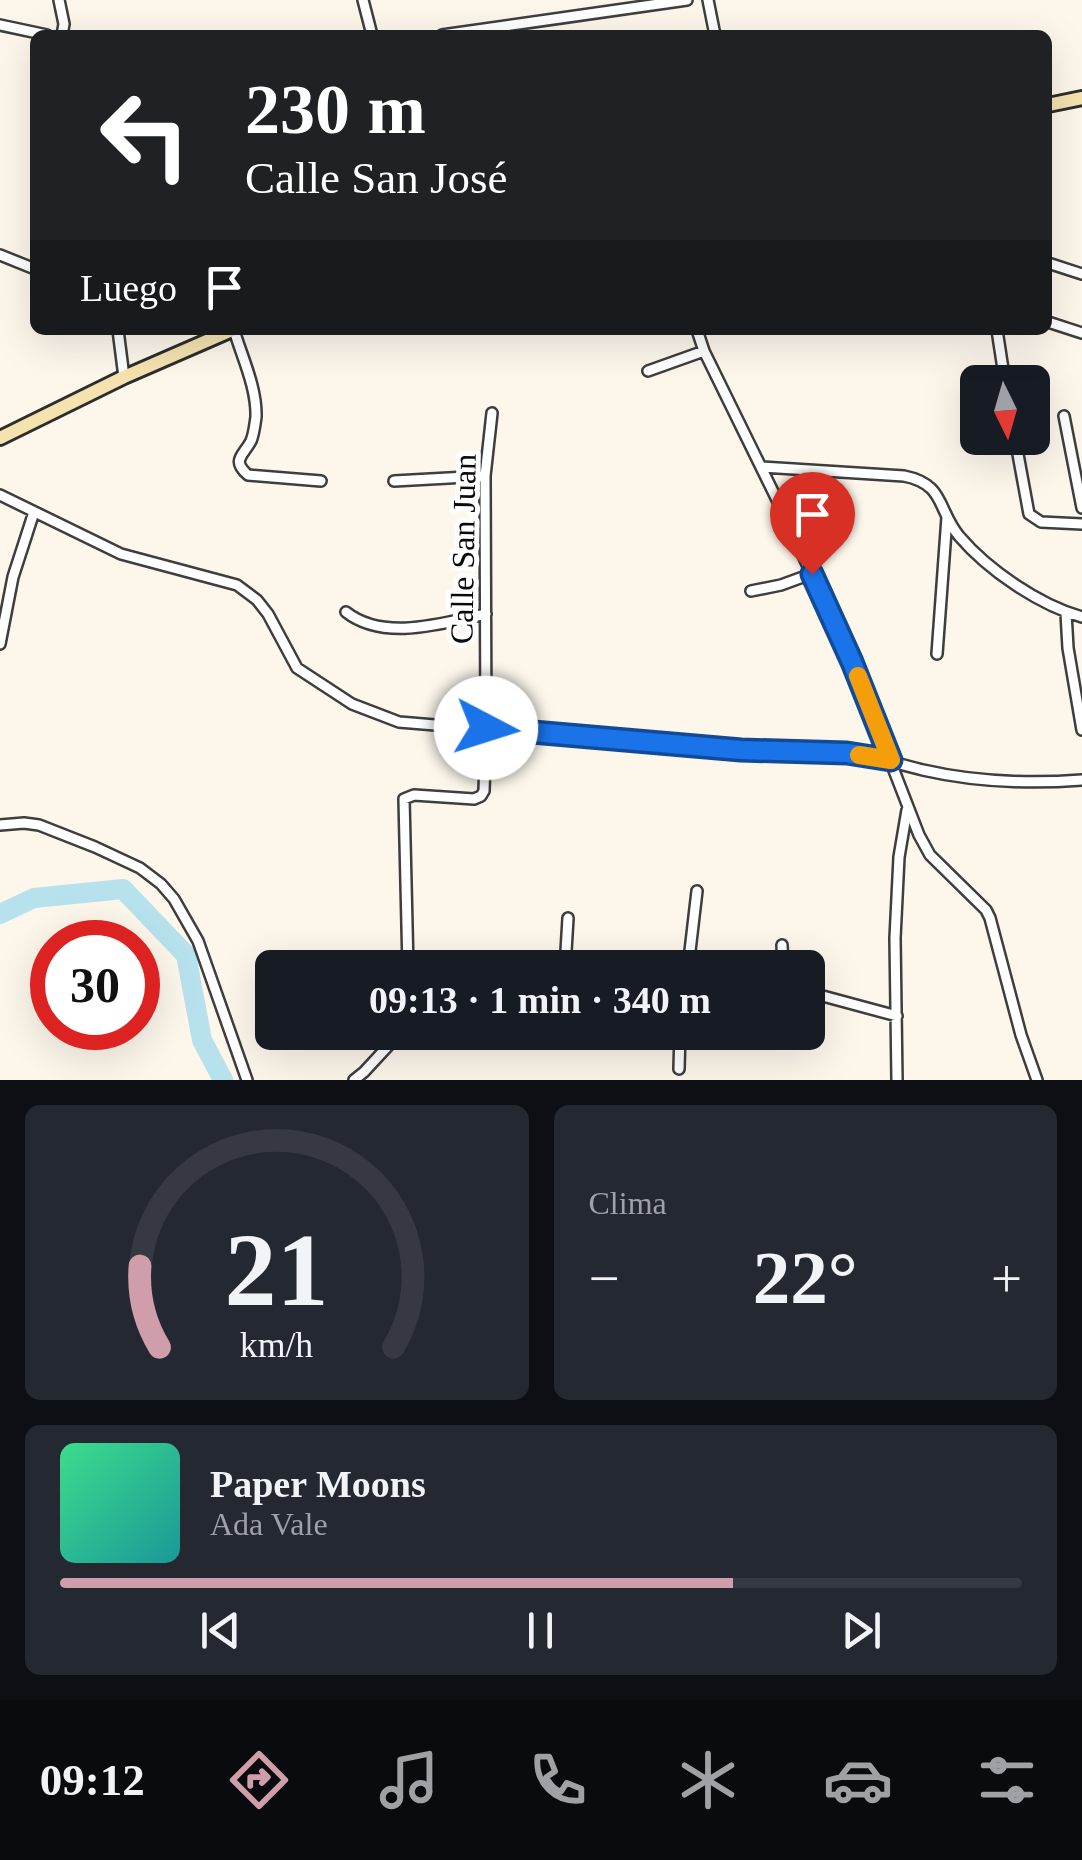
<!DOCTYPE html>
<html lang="es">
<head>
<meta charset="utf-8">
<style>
	:root { --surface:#171b24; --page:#242831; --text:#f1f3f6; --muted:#9ea1a6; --line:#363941; --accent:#d09eaa }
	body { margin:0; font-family:Georgia,serif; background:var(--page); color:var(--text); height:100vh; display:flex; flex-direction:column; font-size:38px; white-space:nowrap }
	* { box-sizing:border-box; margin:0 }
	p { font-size:32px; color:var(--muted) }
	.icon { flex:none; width:55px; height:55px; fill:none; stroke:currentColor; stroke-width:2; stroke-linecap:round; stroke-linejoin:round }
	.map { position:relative; height:1080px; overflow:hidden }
	.panel { display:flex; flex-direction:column; gap:25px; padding:25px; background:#0d0f14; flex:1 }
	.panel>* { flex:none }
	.hud { position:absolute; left:30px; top:30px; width:1022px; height:305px; border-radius:15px; box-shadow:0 10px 40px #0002; background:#202124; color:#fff; overflow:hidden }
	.needle { width:65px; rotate:175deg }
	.tools { position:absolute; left:960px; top:365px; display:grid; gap:20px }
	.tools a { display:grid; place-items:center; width:90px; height:90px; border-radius:15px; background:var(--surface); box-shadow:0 10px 40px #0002; font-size:50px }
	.speed { position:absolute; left:30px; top:920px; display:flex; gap:20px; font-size:50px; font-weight:700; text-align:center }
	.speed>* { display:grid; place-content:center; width:130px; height:130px; border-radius:50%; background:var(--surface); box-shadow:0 10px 40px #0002; line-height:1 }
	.speed .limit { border:15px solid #d22; background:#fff; color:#111 }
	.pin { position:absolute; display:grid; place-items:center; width:85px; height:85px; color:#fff; margin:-102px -42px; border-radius:50% 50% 50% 0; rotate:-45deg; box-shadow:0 0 10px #0007 }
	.pin .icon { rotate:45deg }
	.me { position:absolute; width:110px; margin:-55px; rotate:95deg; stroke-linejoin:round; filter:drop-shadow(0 0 8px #0008) }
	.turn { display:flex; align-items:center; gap:35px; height:210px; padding:0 50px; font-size:45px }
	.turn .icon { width:130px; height:130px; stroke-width:2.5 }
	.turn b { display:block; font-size:70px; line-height:85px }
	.then { display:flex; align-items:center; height:95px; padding:0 50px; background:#0003; gap:20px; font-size:38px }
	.big { font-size:75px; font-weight:700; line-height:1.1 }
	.panel .tile { flex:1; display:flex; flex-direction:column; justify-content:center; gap:15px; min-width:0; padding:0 35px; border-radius:15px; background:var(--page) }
	.panel .dial { align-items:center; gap:0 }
	.dial svg { height:260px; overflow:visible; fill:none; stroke:var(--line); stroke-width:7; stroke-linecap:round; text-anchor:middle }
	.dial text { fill:var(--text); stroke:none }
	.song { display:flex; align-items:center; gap:30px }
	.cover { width:120px; height:120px; border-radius:15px; background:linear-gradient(135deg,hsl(150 70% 55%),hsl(180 70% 35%)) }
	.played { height:10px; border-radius:5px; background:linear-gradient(90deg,var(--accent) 70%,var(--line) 70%) }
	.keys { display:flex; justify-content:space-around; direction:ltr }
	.heat { display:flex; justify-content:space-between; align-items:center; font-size:55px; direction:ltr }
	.panel .tiles { flex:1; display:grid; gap:25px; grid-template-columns:1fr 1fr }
	.tile:last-child { grid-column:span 2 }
	.trip { position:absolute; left:255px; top:950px; width:570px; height:100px; border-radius:15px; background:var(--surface); box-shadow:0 10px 40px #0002; font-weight:700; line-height:100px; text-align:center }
	.menu { display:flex; height:160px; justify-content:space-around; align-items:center; background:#090b0e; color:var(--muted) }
	.menu .icon { width:70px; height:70px }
	.menu .on { color:var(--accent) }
	.menu b { font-size:45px; color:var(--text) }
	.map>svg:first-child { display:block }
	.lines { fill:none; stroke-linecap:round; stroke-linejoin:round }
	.river { stroke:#b7e1ed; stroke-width:20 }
	.street-casing { stroke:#3e3e3e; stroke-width:14 }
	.secondary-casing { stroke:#2d2d2d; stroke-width:18 }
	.street { stroke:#fff; stroke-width:9 }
	.secondary { stroke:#f4e2af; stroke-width:12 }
	.route-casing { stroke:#114b97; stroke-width:25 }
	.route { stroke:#1a73e8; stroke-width:18 }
	.slow { stroke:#f59e0b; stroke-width:18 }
	.labels { text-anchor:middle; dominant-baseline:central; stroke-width:10; stroke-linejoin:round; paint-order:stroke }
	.street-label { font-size:32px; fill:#0b0b0b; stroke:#fff }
</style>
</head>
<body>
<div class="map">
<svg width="1082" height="1080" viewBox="0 0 1082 1080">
	<rect width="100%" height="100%" fill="#fcf6eb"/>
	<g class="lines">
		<path class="river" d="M0,914L34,898L123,889L186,955L202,1040L223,1080"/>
		<defs>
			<path id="street" d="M59,0L64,24L62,35
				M363,0L372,35
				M708,0L715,35
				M0,25L47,35
				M442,35L687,0
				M0,255L35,269
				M1048,263L1082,274
				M1048,322L1082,333
				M118,330L124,377
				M234,330C242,357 257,388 256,417C255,424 254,434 251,441C243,456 231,460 248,475L321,481
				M697,330L704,351L783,512L852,662L919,835L930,855L986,910L990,918L1021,1035L1037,1080
				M997,330L1005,382
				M648,371L704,351
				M1064,416L1082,508
				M1015,438L1029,514L1041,522L1082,524
				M761,467L904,476C945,484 937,509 959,536C988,570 1039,605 1082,617
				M394,481L485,476
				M0,495L121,554L237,585L257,600L268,614L297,668L352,704L399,722C511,731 622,741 734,749C772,752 811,749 848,753C874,756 898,764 923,770C975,782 1029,784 1082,780
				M751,591L781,585L811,574
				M346,612C384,642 443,623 486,614
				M1066,613L1068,648L1082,730
				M0,644L13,577L34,512
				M937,654L947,517
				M0,825L24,823L39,825L95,847L140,868L161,884L174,899L198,941L247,1080
				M782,945L783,968
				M408,968L404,799L414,795L474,799L481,796L484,791L486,729L485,476L492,413
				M565,968L568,918
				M688,968L697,891
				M808,992L897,1016
				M679,1069L680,1032
				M354,1080L364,1072L401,1032
				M897,1080L895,938L899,857L907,810"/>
			<path id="secondary" d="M1048,105L1082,98
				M0,438L124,377L232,330"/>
		</defs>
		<use href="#street" class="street-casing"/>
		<use href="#secondary" class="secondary-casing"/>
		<use href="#street" class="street"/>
		<use href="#secondary" class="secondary"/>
	</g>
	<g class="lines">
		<defs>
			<path id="route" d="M486,728L741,750L847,753L891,760L852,662L812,574"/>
		</defs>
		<use href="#route" class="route-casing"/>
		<use href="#route" class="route"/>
		<path class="slow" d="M858,676L891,760L859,755"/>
	</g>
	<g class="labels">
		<g class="street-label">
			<text transform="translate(463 549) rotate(-89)">Calle San Juan</text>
		</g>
	</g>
</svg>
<div class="tools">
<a><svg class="needle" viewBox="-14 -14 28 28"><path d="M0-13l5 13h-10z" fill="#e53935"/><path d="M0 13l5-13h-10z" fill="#9ea1a6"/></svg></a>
</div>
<div class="speed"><div class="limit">30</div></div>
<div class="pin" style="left:812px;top:574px;background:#d93025"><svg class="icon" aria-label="arrive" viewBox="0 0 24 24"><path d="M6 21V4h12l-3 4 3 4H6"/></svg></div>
<svg class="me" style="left:486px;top:728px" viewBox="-20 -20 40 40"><circle r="19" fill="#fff"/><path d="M0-13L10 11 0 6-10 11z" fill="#1a73e8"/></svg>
<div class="trip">09:13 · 1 min · 340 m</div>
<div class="hud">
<div class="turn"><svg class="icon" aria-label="left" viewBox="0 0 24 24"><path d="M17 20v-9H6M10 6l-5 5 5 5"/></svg><div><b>230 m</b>Calle San José</div></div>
<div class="then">Luego<svg class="icon" aria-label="arrive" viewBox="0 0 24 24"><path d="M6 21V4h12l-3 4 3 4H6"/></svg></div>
</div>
</div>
<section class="panel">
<div class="tiles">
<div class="tile dial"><svg viewBox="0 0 100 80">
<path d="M14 69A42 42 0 1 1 86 69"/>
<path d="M14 69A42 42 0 0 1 8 44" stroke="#d09eaa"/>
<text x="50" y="56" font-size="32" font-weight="700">21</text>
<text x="50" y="72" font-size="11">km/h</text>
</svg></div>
<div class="tile"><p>Clima</p>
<div class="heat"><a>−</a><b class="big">22°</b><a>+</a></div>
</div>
<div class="tile">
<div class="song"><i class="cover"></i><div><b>Paper Moons</b><p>Ada Vale</p></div></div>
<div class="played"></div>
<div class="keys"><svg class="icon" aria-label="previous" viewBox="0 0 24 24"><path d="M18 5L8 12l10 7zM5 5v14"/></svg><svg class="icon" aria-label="pause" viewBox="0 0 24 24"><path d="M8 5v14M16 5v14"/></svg><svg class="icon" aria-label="next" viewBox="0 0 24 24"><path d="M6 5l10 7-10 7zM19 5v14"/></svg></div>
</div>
</div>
</section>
<nav class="menu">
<b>09:12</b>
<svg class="icon on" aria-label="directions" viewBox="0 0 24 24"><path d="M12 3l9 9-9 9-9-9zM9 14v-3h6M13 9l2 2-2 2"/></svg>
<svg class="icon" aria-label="music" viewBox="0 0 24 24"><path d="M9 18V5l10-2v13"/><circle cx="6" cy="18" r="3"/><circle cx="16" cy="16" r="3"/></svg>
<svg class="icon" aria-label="phone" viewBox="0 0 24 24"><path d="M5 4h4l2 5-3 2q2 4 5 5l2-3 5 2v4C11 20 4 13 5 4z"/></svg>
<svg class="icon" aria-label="climate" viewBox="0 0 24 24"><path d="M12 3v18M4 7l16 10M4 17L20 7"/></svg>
<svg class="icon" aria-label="car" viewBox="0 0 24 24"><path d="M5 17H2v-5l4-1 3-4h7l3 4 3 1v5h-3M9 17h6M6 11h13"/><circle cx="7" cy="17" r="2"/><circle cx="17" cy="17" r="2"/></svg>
<svg class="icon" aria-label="filters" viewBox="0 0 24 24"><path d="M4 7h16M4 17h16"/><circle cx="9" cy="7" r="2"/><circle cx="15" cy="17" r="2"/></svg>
</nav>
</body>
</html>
